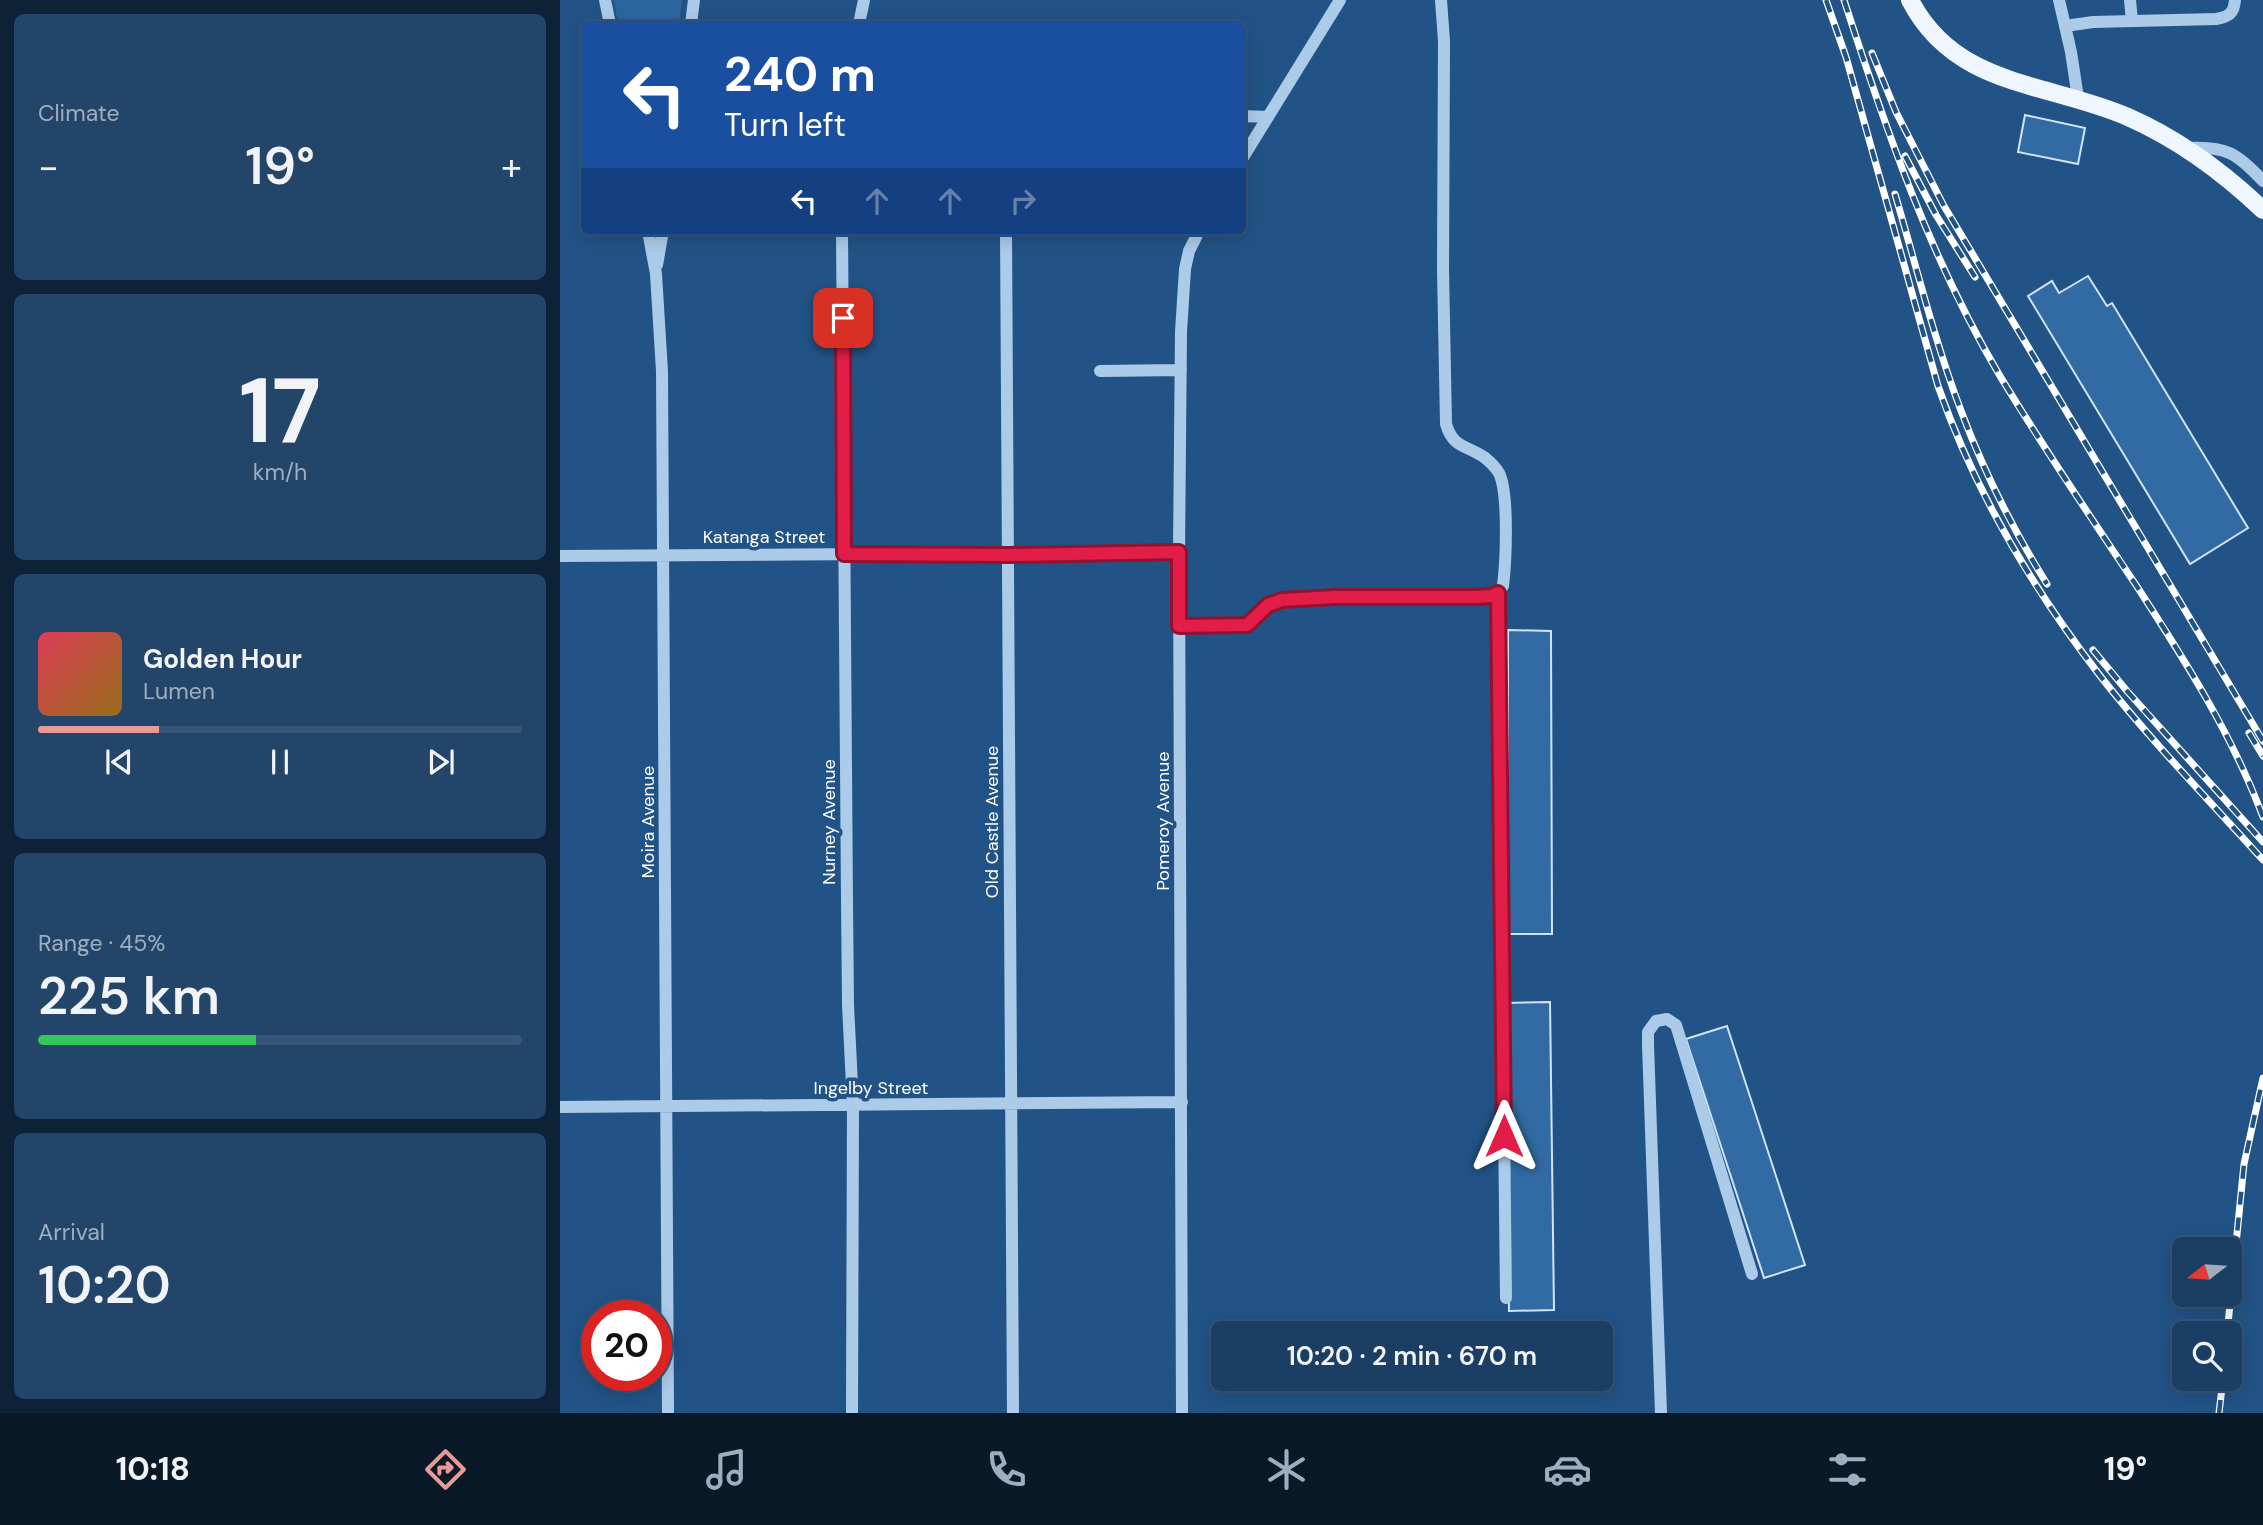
<!DOCTYPE html>
<html lang="en">
<head>
<meta charset="utf-8">
<style>
	:root { --surface:#1a3e64; --page:#23456a; --text:#f1f3f6; --muted:#9faebf; --line:#385778; --accent:#e69b98 }
	body { margin:0; font-family:"DM Sans",sans-serif; background:var(--page); color:var(--text); height:100vh; display:flex; flex-direction:column; font-size:26px; white-space:nowrap }
	* { box-sizing:border-box; margin:0 }
	p { font-size:23px; color:var(--muted) }
	.icon { flex:none; width:38px; height:38px; fill:none; stroke:currentColor; stroke-width:2; stroke-linecap:round; stroke-linejoin:round }
	.map { position:relative; flex:1; overflow:hidden }
	.sheet { display:flex; flex-direction:column; gap:14px; padding:14px; background:#0e2237; width:560px }
	.sheet>* { flex:none }
	.guide { position:absolute; left:21px; top:21px; width:665px; height:214px; border-radius:10px; box-shadow:0 4px 18px #0003,0 0 0 2px var(--line); background:#1a4fa0; color:#fff; overflow:hidden }
	.needle { width:46px; rotate:253deg }
	.tools { position:absolute; left:1612px; top:1237px; display:grid; gap:14px }
	.tools a { display:grid; place-items:center; width:70px; height:70px; border-radius:10px; background:var(--surface); box-shadow:0 4px 18px #0003,0 0 0 2px var(--line); font-size:35px }
	.speed { position:absolute; left:21px; top:1300px; display:flex; gap:14px; font-size:35px; font-weight:700; text-align:center }
	.speed>* { display:grid; place-content:center; width:91px; height:91px; border-radius:50%; background:var(--surface); box-shadow:0 4px 18px #0003,0 0 0 2px var(--line); line-height:1 }
	.speed .limit { border:10px solid #d22; background:#fff; color:#111 }
	.pin { position:absolute; display:grid; place-items:center; width:60px; height:60px; color:#fff; margin:-30px; border-radius:14px; box-shadow:0 4px 10px #0006 }
	.me { position:absolute; width:77px; margin:-38px; rotate:0deg; stroke-linejoin:round; filter:drop-shadow(0 0 5px #0008) }
	.turn { display:flex; align-items:center; gap:24px; height:147px; padding:0 28px; font-size:32px }
	.turn .icon { width:91px; height:91px; stroke-width:2.5 }
	.turn b { display:block; font-size:49px; line-height:60px }
	.lanes { display:flex; align-items:center; height:66px; padding:0 28px; background:#0003; justify-content:center; gap:35px; direction:ltr }
	.lanes .off { opacity:.35 }
	.big { font-size:52px; font-weight:600; line-height:1.1 }
	.sheet .card { flex:1; display:flex; flex-direction:column; justify-content:center; gap:10px; min-width:0; padding:0 24px; border-radius:10px; background:var(--page) }
	.sheet .dial { align-items:center; gap:0 }
	.dial b { font-size:91px; line-height:1 }
	.song { display:flex; align-items:center; gap:21px }
	.cover { width:84px; height:84px; border-radius:10px; background:linear-gradient(135deg,hsl(350 70% 55%),hsl(40 70% 35%)) }
	.played { height:7px; border-radius:4px; background:linear-gradient(90deg,var(--accent) 25%,var(--line) 25%) }
	.keys { display:flex; justify-content:space-around; direction:ltr }
	.heat { display:flex; justify-content:space-between; align-items:center; font-size:38px; direction:ltr }
	.charge { height:10px; border-radius:5px; background:linear-gradient(90deg,#34c759 45%,var(--line) 0) }
	.trip { position:absolute; left:651px; top:1321px; width:402px; height:70px; border-radius:10px; background:var(--surface); box-shadow:0 4px 18px #0003,0 0 0 2px var(--line); font-weight:600; line-height:70px; text-align:center }
	.tabs { display:flex; height:112px; justify-content:space-around; align-items:center; background:#0a1928; color:var(--muted) }
	.tabs .icon { width:49px; height:49px }
	.tabs .current { color:var(--accent) }
	.tabs b { font-size:32px; color:var(--text) }
	main { display:flex; flex:1; min-height:0 }
	.map>svg:first-child { display:block }
	.green { fill:#2c659e }
	.building { fill:#326aa3; stroke:#d1e4f7; stroke-width:2 }
	.lines { fill:none; stroke-linecap:round; stroke-linejoin:round }
	.minor { stroke:#accbe9; stroke-width:12 }
	.major { stroke:#f0f6fe; stroke-width:18 }
	.rail-casing { stroke:#fff; stroke-width:7 }
	.rail { stroke:#225386; stroke-width:4.5; stroke-dasharray:13; stroke-linecap:butt }
	.route-casing { stroke:#92132f; stroke-width:18 }
	.route { stroke:#e11d48; stroke-width:12 }
	.labels { text-anchor:middle; dominant-baseline:central; stroke-width:7; stroke-linejoin:round; paint-order:stroke }
	.street-label { font-size:18px; fill:#fff; stroke:#225386 }
</style>
</head>
<body>
<main>
<section class="sheet">
<div class="card"><p>Climate</p>
<div class="heat"><a>−</a><b class="big">19°</b><a>+</a></div>
</div>
<div class="card dial"><b>17</b><p>km/h</p></div>
<div class="card">
<div class="song"><i class="cover"></i><div><b>Golden Hour</b><p>Lumen</p></div></div>
<div class="played"></div>
<div class="keys"><svg class="icon" aria-label="previous" viewBox="0 0 24 24"><path d="M18 5L8 12l10 7zM5 5v14"/></svg><svg class="icon" aria-label="pause" viewBox="0 0 24 24"><path d="M8 5v14M16 5v14"/></svg><svg class="icon" aria-label="next" viewBox="0 0 24 24"><path d="M6 5l10 7-10 7zM19 5v14"/></svg></div>
</div>
<div class="card"><p>Range · 45%</p><b class="big">225 km</b><div class="charge"></div></div>
<div class="card"><p>Arrival</p><b class="big">10:20</b></div>
</section>
<div class="map">
<svg width="1703" height="1413" viewBox="0 0 1703 1413">
	<rect width="100%" height="100%" fill="#225386"/>
	<path class="green" d="M54,0H122L119,24H58Z"/>
	<path class="building" d="M1465,115L1525,128L1518,164L1458,152Z
		M1528,276L1547,306L1552,303L1688,528L1630,564L1468,296L1492,281L1499,293Z
		M948,630L991,631L992,934H948Z
		M990,1002L994,1310L949,1311L945,1003Z
		M1167,1026L1245,1265L1204,1278L1126,1039Z"/>
	<g class="lines">
		<path class="minor" d="M45,0L50,24
			M1499,0L1511,52L1518,98
			M1570,0L1572,21
			M131,24L134,0
			M299,24L304,0
			M1505,26L1533,22L1656,19C1669,17 1674,13 1675,0
			M682,116L708,117
			M1628,148C1666,146 1677,153 1703,181
			M682,159L780,0
			M88,231L96,274L102,371L108,1413
			M282,231L287,901L288,1005L293,1105L292,1413
			M446,231L453,1413
			M97,265L103,231
			M540,371L621,370
			M0,556L619,552
			M938,593L946,1298
			M619,626L687,625L694,620L708,605L722,600L775,597L931,596L938,593L943,586C946,562 949,493 939,473C936,468 929,461 924,457C906,445 893,448 886,424L883,270L884,41L881,0
			M0,1107L622,1102
			M622,1413L619,552L621,332L625,269L629,251L639,231
			M1101,1413L1088,1045V1032L1096,1021L1107,1019L1116,1025L1192,1274"/>
		<path class="major" d="M1350,0C1395,88 1488,82 1568,117C1618,139 1663,172 1703,210"/>
		<defs>
			<path id="rail" d="M1266,0L1286,57L1378,386C1415,492 1472,588 1541,677C1591,741 1649,800 1703,860
				M1284,0C1326,130 1370,258 1440,376C1483,447 1530,516 1576,585C1624,659 1672,734 1703,817
				M1312,53L1336,112L1384,206L1703,741
				M1345,156L1376,215L1415,277
				M1335,194C1356,265 1374,339 1400,408C1423,470 1452,528 1487,584
				M1533,650L1567,691L1703,842
				M1689,733L1703,756
				M1667,1334L1684,1164L1703,1078
				M1659,1413L1663,1379"/>
		</defs>
		<use href="#rail" class="rail-casing"/>
		<use href="#rail" class="rail"/>
	</g>
	<g class="lines">
		<defs>
			<path id="route" d="M283,318L284,554L449,555L619,552V626L687,625L708,605L722,600L775,597H916L931,596L938,593L944,1136"/>
		</defs>
		<use href="#route" class="route-casing"/>
		<use href="#route" class="route"/>
	</g>
	<g class="labels">
		<g class="street-label">
			<text x="204" y="537">Katanga Street</text>
			<text transform="translate(603 821) rotate(-90)">Pomeroy Avenue</text>
			<text transform="translate(88 822) rotate(-90)">Moira Avenue</text>
			<text transform="translate(269 822) rotate(-90)">Nurney Avenue</text>
			<text transform="translate(432 822) rotate(-90)">Old Castle Avenue</text>
			<text x="311" y="1088">Ingelby Street</text>
		</g>
	</g>
</svg>
<div class="tools">
<a><svg class="needle" viewBox="-14 -14 28 28"><path d="M0-13l5 13h-10z" fill="#e53935"/><path d="M0 13l5-13h-10z" fill="#9faebf"/></svg></a>
<a><svg class="icon" aria-label="search" viewBox="0 0 24 24"><circle cx="10" cy="10" r="6"/><path d="M15 15l6 6"/></svg></a>
</div>
<div class="speed"><div class="limit">20</div></div>
<div class="pin" style="left:283px;top:318px;background:#d93025"><svg class="icon" aria-label="arrive" viewBox="0 0 24 24"><path d="M6 21V4h12l-3 4 3 4H6"/></svg></div>
<svg class="me" style="left:944px;top:1136px" viewBox="-20 -20 40 40"><path d="M0-17L14 15 0 8-14 15z" fill="#e11d48" stroke="#fff" stroke-width="4"/></svg>
<div class="trip">10:20 · 2 min · 670 m</div>
<div class="guide">
<div class="turn"><svg class="icon" aria-label="left" viewBox="0 0 24 24"><path d="M17 20v-9H6M10 6l-5 5 5 5"/></svg><div><b>240 m</b>Turn left</div></div>
<div class="lanes"><svg class="icon" aria-label="left" viewBox="0 0 24 24"><path d="M17 20v-9H6M10 6l-5 5 5 5"/></svg><svg class="icon off" aria-label="ahead" viewBox="0 0 24 24"><path d="M12 20V5M6 11l6-6 6 6"/></svg><svg class="icon off" aria-label="ahead" viewBox="0 0 24 24"><path d="M12 20V5M6 11l6-6 6 6"/></svg><svg class="icon off" aria-label="right" viewBox="0 0 24 24"><path d="M7 20v-9h11M14 6l5 5-5 5"/></svg></div>
</div>
</div>
</main>
<nav class="tabs">
<b>10:18</b>
<svg class="icon current" aria-label="directions" viewBox="0 0 24 24"><path d="M12 3l9 9-9 9-9-9zM9 14v-3h6M13 9l2 2-2 2"/></svg>
<svg class="icon" aria-label="music" viewBox="0 0 24 24"><path d="M9 18V5l10-2v13"/><circle cx="6" cy="18" r="3"/><circle cx="16" cy="16" r="3"/></svg>
<svg class="icon" aria-label="phone" viewBox="0 0 24 24"><path d="M5 4h4l2 5-3 2q2 4 5 5l2-3 5 2v4C11 20 4 13 5 4z"/></svg>
<svg class="icon" aria-label="climate" viewBox="0 0 24 24"><path d="M12 3v18M4 7l16 10M4 17L20 7"/></svg>
<svg class="icon" aria-label="car" viewBox="0 0 24 24"><path d="M5 17H2v-5l4-1 3-4h7l3 4 3 1v5h-3M9 17h6M6 11h13"/><circle cx="7" cy="17" r="2"/><circle cx="17" cy="17" r="2"/></svg>
<svg class="icon" aria-label="filters" viewBox="0 0 24 24"><path d="M4 7h16M4 17h16"/><circle cx="9" cy="7" r="2"/><circle cx="15" cy="17" r="2"/></svg>
<b>19°</b>
</nav>
</body>
</html>
